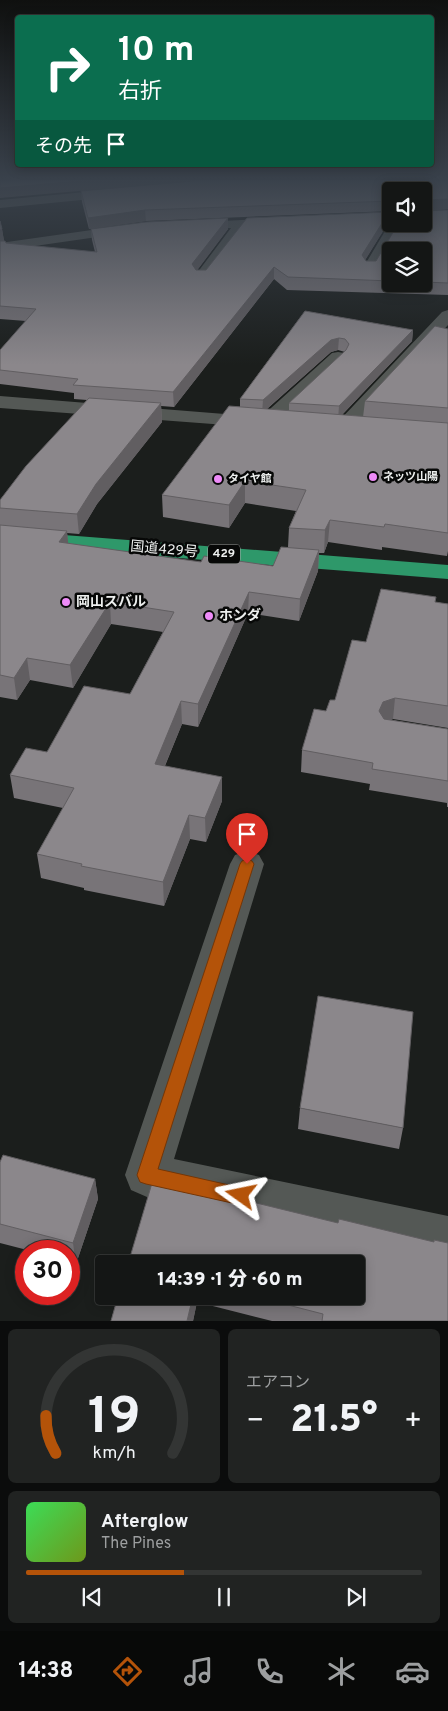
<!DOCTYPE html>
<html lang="ja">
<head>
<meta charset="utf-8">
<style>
	:root { --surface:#141615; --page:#212322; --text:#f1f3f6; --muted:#9d9fa0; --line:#333534; --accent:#b45309 }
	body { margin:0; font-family:Overpass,"Noto Sans JP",sans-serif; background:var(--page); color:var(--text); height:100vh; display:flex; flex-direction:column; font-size:19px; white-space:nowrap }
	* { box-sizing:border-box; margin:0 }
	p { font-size:16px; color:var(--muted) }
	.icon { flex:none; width:28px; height:28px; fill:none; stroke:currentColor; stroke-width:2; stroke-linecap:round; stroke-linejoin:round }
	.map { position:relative; height:1321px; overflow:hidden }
	.details { display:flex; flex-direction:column; gap:8px; padding:8px; background:#0b0c0c; flex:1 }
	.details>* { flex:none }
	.hud { position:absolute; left:15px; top:15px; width:419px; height:152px; border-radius:5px; box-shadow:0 2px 12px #0003,0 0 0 1px var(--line); background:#0b6e4f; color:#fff; overflow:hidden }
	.controls { position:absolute; left:382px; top:182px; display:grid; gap:10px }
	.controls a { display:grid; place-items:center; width:50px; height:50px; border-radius:5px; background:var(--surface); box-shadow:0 2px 12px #0003,0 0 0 1px var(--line); font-size:25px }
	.speed { position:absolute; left:15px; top:1240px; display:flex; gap:10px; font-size:25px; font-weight:700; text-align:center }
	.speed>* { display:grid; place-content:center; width:65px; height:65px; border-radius:50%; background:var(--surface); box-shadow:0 2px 12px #0003,0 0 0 1px var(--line); line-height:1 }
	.speed .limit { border:8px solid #d22; background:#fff; color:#111 }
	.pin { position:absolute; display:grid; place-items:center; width:42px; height:42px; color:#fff; margin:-51px -21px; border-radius:50% 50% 50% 0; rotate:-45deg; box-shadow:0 0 5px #0007 }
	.pin .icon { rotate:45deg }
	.me { position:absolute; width:55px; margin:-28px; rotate:282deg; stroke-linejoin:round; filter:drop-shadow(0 0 4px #0008) }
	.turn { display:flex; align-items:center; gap:18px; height:105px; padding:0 20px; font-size:22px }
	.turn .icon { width:65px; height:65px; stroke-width:2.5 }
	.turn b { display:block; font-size:35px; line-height:42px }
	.then { display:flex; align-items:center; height:48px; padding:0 20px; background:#0003; gap:10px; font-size:19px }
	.big { font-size:38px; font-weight:800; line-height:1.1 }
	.details .widget { flex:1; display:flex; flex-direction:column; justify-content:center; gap:8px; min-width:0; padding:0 18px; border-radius:8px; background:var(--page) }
	.details .dial { align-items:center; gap:0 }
	.dial svg { height:130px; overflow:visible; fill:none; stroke:var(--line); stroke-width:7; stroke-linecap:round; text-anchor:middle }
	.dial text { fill:var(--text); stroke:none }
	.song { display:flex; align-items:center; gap:15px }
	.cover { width:60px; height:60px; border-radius:8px; background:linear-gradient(135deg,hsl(130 70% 55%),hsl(80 70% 35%)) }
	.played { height:5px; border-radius:2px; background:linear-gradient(90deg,var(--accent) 40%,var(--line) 40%) }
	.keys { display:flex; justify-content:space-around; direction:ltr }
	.heat { display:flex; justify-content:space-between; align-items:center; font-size:28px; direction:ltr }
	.details .tiles { flex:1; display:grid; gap:8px; grid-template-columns:1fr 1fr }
	.widget:last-child { grid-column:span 2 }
	.trip { position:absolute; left:95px; top:1255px; width:270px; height:50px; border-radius:5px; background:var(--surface); box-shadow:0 2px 12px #0003,0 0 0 1px var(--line); font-weight:800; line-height:50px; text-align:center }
	.tabs { display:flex; height:80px; justify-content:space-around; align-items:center; background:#080908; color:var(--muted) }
	.tabs .icon { width:35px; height:35px }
	.tabs .active { color:var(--accent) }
	.tabs b { font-size:22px; color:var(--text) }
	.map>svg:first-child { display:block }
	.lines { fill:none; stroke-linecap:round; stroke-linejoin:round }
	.minor { fill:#545855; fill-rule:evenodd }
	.highway { fill:#2e986a; fill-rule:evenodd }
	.wall { fill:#787478; fill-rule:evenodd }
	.shaded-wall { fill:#615e61 }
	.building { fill:#8b878b; stroke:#615e61 }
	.route { fill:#b45309; stroke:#753606 }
	.poi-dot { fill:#ee8bf8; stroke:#070807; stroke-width:2 }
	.labels { text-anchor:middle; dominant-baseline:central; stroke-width:5; stroke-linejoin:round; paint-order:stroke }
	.far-poi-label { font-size:11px; font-weight:bold; fill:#edefee; stroke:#070807; text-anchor:start }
	.shield { fill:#070807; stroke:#a8aaa9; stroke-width:1 }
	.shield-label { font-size:12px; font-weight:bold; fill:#edefee }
	.street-label { font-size:14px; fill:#edefee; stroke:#070807 }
	.poi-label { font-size:14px; font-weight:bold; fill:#edefee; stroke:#070807; text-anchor:start }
</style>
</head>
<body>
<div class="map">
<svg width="448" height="1321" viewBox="0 0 448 1321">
	<rect width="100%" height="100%" fill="#1b1e1c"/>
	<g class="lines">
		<path class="minor" d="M118,189L122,190L124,193L122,196L0,208V200Z
			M391,213V221L350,222L344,218L350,214Z
			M279,218L285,222L284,225L245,227L206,280H196L194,277L231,228L190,230L184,226L185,223Z
			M391,221V224H401L375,271H365L363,268Z
			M127,225L134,229L132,232L0,251V243Z
			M448,310V325L351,431L344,433L337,431L334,427L337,423L442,312Z
			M338,352L344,353L347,357L344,361L274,426L267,428L0,408V396L261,417L332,353Z
			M247,851L259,855L264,864L174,1159L448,1216V1262L147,1197L131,1190L125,1175L230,864L235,855Z"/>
		<path class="highway" d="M0,530L448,565V579L0,544Z"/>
	</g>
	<path class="wall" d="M448,180V209L425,211L448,210V295L287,290L274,279L174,407L161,406L162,422L97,504L79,534L67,533L68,544L201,562L273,566L288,547L289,528L296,511L245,503L229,528L163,517L162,495L240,407V399L305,311L413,330L412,341L342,415L363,417L365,401L448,329V551L447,556L382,547V550L328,542L324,553H319L318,571L299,621L248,613L198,727L182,724L165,766L222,777V801L206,842L190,839L164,906L84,890V888L41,878L37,854L63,808L14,798L10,775L47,752L130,694L163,632L111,624L73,688L30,680L17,700L0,697V500L87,400L74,399V393L0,384V350L26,321L0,319V221L2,229L4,241L6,243L95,252L92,240L91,229L228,218V229L197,270H206L388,223L365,260L366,261H376L424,224L391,191V211L146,221L89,229L82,202L81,191ZM391,251H424V284H391ZM338,350L345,352L289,403V411L267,409L331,352Z
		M435,602L448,604V728L393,719L391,720L448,729V807H447V803L369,790L370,784L301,772L302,750L326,711L335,700L366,642Z
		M300,1108L403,1128L399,1149L298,1129Z
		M0,1162L95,1179L98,1199L76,1264L69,1261V1251H31L0,1243Z
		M118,1296H356L448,1321H272L197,1302L193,1321H111Z"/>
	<path class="shaded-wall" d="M92,180H202L0,198V188Z
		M448,199V209L424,211V200Z
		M145,210L146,221L89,229L88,218Z
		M389,212L388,223L361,267L362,255Z
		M228,218V229L193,276L192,264Z
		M2,229L4,241H0V230Z
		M274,267V279L174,407L173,392Z
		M413,330L412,341L338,419L339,406Z
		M339,338L338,350L331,352L262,413L263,400L331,340Z
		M161,403L162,422L97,504L79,534L77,514L96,484Z
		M245,481V503L229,528V505Z
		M330,520L328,542L324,553L325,530Z
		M67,531L69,551L59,542Z
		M319,550L318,571L299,621L300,599Z
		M249,592L248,613L198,727V704Z
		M110,602L111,624L73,688L70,665Z
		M27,658L30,680L17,700L14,678Z
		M395,698L393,719L380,723L379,711L383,702Z
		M181,701L182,724L156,787L155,764Z
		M222,777V801L206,842L205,818Z
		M189,815L190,839L164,906L163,882Z
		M95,1179L98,1199L76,1264L73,1243Z
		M193,1296H197V1302L193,1321H187Z"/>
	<path class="building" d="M0,180H92L0,188Z
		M204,180H448V199L424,200V191H391V201L145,210L88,218L81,191Z
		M424,210L425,211L448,210V283L424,282V251H391V281L288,277L274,267L173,392L73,385L78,379L0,370V350L36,309L0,306V241H5L6,243L97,252L91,229L146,222L228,218L192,264L196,270H206L247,218L389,212L362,255L366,261H376L398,224H424Z
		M0,221L2,229L0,230Z
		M305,311L413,330L339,406L289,403L346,350L349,344L345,339L339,338L331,340L263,400L240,399Z
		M435,326L448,329V408L365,401Z
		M89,398L161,403L96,484L77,514L0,508V500L26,466Z
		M229,406L448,423V533L385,524L384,527L330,520L325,530L289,528L306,490L245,481L229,505L162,495Z
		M0,525L67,531L59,542L201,562L204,556L273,566L281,547L319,550L300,599L249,592L198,704L181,701L155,764L222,777L205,818L189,815L163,882L81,866L82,864L37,854L74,788L10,775L26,748L47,752L84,686L130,694L174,612L110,602L70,665L27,658L14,678L0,675Z
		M381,589L436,597L435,602L448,604V706L395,698L383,702L379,711L384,719L448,729V781L372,769L373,763L302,750L314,709L326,711L330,700H335L352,640L366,642Z
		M318,996L413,1012L403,1128L300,1108Z
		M3,1155L95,1179L73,1243L0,1224V1162Z
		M152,1183L235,1203L236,1198L338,1223L339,1219L434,1242V1240L448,1243V1321H322L323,1314L253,1296H356V1264H128Z
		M118,1296H193L187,1321H111Z"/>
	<linearGradient id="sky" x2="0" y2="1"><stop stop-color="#0f100f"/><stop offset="0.49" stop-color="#39414b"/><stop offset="1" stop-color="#39414b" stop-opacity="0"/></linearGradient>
	<rect width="448" height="365" fill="url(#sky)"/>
	<path class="route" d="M247,859L252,861L254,864L158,1169L247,1189L250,1195L247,1202L241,1205L146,1184L140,1182L137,1175L240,864L242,861Z"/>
	<g class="poi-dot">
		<circle cx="373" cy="477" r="5"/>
		<circle cx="218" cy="479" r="5"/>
		<circle cx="66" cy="602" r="5"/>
		<circle cx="209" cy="616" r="5"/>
	</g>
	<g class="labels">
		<g class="far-poi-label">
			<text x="383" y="477">ネッツ山陽</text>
			<text x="228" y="479">タイヤ館</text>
		</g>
		<rect class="shield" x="208" y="544.5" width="32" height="19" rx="4"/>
		<g class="shield-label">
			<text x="224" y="554">429</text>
		</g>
		<g class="street-label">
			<text transform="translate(164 550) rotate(5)">国道429号</text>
		</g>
		<g class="poi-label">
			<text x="76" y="602">岡山スバル</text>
			<text x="219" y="616">ホンダ</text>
		</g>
	</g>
</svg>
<div class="controls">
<a><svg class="icon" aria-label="sound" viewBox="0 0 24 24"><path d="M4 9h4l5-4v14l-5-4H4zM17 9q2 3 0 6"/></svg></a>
<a><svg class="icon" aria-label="layers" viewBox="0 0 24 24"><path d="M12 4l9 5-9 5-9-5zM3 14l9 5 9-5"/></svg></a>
</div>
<div class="speed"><div class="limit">30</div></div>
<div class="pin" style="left:247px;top:864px;background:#d93025"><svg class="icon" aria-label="arrive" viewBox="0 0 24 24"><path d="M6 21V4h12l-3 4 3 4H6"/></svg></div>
<svg class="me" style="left:241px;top:1195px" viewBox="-20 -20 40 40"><path d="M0-17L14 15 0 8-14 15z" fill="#b45309" stroke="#fff" stroke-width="4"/></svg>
<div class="trip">14:39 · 1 分 · 60 m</div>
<div class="hud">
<div class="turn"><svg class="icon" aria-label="right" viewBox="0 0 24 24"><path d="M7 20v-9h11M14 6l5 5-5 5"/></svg><div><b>10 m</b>右折</div></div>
<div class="then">その先<svg class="icon" aria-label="arrive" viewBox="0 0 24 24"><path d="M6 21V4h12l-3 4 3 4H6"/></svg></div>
</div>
</div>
<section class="details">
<div class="tiles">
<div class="widget dial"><svg viewBox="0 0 100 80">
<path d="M14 69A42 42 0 1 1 86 69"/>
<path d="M14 69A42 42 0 0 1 8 46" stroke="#b45309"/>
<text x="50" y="56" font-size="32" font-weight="700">19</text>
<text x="50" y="72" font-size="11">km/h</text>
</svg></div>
<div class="widget"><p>エアコン</p>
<div class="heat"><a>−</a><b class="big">21.5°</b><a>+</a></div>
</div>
<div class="widget">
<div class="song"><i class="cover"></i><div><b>Afterglow</b><p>The Pines</p></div></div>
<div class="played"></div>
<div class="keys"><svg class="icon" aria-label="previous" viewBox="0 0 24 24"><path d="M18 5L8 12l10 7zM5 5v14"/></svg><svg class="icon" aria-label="pause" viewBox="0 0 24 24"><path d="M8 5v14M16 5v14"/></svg><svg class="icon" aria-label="next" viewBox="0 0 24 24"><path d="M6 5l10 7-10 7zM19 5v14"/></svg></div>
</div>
</div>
</section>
<nav class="tabs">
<b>14:38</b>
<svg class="icon active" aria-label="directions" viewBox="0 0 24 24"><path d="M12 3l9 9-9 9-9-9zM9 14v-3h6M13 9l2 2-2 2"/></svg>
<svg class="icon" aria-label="music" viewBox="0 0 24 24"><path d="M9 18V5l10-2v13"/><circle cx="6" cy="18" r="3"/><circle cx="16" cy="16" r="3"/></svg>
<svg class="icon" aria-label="phone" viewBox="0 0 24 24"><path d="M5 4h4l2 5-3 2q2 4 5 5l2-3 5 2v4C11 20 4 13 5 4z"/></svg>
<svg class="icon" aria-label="climate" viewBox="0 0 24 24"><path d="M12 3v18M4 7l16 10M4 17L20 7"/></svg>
<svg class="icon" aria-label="car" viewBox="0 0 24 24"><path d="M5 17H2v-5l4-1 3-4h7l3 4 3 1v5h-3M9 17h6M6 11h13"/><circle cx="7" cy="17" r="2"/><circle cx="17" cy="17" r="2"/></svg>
</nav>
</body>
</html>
